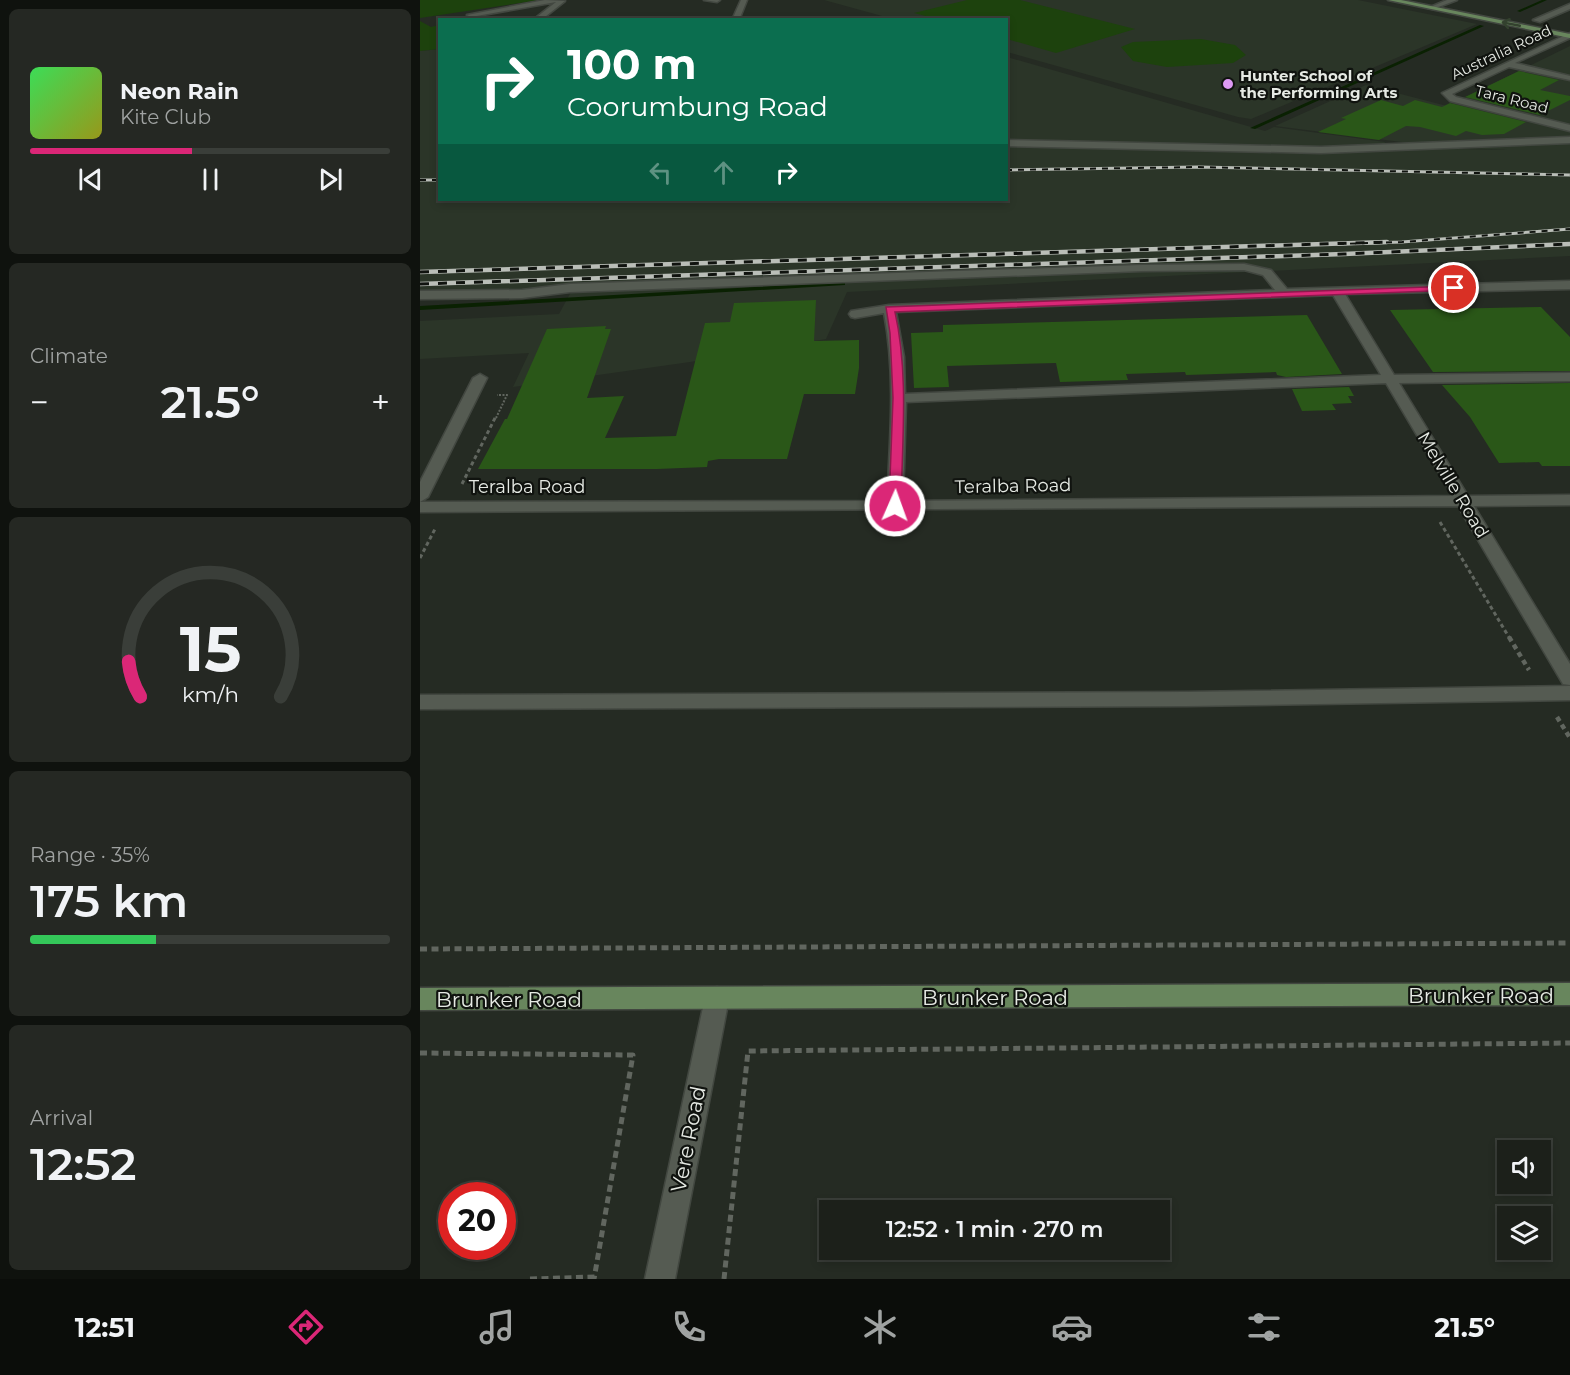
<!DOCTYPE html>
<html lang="en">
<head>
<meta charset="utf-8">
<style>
	:root { --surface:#1c201a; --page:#252823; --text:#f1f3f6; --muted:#a0a3a2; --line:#3a3e39; --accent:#db2777 }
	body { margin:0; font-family:Montserrat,sans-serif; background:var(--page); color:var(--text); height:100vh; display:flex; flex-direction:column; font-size:22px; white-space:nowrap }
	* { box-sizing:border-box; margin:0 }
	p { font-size:20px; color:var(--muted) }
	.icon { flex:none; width:33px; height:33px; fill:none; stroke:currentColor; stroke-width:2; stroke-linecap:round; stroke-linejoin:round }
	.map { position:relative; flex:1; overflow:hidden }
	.sheet { display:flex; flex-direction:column; gap:9px; padding:9px; background:#0f120e; width:420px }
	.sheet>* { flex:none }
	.banner { position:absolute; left:18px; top:18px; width:570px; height:183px; border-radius:0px; box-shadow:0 3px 9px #0003,0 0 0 2px var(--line); background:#0b6e4f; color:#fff; overflow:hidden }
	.fabs { position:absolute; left:1077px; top:1140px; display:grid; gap:12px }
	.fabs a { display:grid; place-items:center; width:54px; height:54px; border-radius:0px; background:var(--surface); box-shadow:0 3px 9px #0003,0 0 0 2px var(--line); font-size:30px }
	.speed { position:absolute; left:18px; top:1182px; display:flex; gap:12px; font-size:30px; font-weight:700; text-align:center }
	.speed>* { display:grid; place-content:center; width:78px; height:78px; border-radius:50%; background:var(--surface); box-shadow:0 3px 9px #0003,0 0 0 2px var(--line); line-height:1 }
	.speed .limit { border:9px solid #d22; background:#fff; color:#111 }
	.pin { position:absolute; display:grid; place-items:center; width:51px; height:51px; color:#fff; margin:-26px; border:3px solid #fff; border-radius:50%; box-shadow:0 2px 6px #0007 }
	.me { position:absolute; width:66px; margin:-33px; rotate:2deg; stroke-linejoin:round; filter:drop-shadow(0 0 4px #0008) }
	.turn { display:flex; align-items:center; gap:21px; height:126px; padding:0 30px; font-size:27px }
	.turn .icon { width:78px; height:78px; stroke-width:2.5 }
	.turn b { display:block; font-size:42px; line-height:51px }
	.lanes { display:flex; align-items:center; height:57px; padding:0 30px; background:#0003; justify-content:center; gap:30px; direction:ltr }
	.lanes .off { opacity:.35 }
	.big { font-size:45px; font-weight:600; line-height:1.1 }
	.sheet .widget { flex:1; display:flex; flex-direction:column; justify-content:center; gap:9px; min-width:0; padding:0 21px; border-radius:9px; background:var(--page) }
	.sheet .dial { align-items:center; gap:0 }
	.dial svg { height:156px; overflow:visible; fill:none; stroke:var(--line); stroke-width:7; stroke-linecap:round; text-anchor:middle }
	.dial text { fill:var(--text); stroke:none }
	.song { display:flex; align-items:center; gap:18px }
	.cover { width:72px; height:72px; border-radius:9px; background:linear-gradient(135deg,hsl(130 70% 55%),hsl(60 70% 35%)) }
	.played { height:6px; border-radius:3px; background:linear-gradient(90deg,var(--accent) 45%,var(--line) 45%) }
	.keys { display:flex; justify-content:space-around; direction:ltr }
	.heat { display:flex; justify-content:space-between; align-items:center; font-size:33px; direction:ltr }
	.charge { height:9px; border-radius:4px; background:linear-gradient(90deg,#34c759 35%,var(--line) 0) }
	.trip { position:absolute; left:399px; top:1200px; width:351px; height:60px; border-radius:0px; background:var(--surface); box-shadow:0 3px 9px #0003,0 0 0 2px var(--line); font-weight:600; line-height:60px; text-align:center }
	.tab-bar { display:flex; height:96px; justify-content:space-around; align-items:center; background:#0b0d0a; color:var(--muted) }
	.tab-bar .icon { width:42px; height:42px }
	.tab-bar .on { color:var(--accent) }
	.tab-bar b { font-size:27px; color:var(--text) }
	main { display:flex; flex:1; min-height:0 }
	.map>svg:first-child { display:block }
	.built { fill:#2b3528 }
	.green { fill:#1d420d }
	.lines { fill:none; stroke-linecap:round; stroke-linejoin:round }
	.stream { fill:#0a2102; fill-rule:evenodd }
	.building { fill:#2a5718 }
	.minor-casing { stroke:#424740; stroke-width:3 }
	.major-casing { stroke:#424740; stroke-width:3 }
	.path-far3 { stroke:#61665f; stroke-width:2; stroke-dasharray:2 1.5; stroke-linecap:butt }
	.path-far2 { stroke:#61665f; stroke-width:3; stroke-dasharray:4 3; stroke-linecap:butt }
	.path-far1 { stroke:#61665f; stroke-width:4.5; stroke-dasharray:5 4; stroke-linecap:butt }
	.path { stroke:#61665f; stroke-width:5; stroke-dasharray:7 4.5; stroke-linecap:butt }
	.minor { fill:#555b52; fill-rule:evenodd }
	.major { fill:#68865d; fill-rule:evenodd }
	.rail-far1-casing { stroke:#babeb8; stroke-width:3 }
	.rail-casing { stroke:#babeb8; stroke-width:4.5 }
	.rail-far1 { stroke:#10130f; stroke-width:2; stroke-dasharray:6; stroke-linecap:butt }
	.rail { stroke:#10130f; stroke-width:3; stroke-dasharray:9; stroke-linecap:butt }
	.oneway { stroke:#33412e }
	.route { fill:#db2777; stroke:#8e194d; stroke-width:1.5 }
	.poi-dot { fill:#dd99f3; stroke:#10130f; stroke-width:2 }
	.labels { text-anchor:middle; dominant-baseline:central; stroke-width:4.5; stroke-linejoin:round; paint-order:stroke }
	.far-street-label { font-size:15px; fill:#e6eae4; stroke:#10130f }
	.far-poi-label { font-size:15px; font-weight:bold; fill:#e6eae4; stroke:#10130f; text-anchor:start }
	.street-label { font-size:18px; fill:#e6eae4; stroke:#10130f }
	.near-street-label { font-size:21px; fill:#e6eae4; stroke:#10130f }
</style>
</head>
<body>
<main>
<section class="sheet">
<div class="widget">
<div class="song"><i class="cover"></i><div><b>Neon Rain</b><p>Kite Club</p></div></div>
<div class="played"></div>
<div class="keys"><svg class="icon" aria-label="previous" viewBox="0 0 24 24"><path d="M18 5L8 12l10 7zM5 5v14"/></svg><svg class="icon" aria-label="pause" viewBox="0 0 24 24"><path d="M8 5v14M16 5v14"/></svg><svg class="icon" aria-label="next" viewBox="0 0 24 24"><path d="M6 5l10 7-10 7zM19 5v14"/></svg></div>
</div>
<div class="widget"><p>Climate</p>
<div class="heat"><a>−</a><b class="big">21.5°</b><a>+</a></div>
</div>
<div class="widget dial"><svg viewBox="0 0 100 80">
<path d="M14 69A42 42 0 1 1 86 69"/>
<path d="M14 69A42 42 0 0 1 8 51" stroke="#db2777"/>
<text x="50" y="56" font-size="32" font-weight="700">15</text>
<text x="50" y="72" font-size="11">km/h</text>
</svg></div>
<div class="widget"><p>Range · 35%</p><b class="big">175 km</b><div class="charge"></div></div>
<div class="widget"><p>Arrival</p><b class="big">12:52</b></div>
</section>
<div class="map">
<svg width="1150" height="1279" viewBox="0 0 1150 1279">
	<rect width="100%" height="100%" fill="#252b23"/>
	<path class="built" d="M404,0H938L1057,24L831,119L818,117L587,52L586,20L473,19Z
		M1150,46V256L427,292L406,339L270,362L93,387L109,353L0,359V321L139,314L151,292L0,296V51L19,49L20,200H586L587,57L845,131L854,127L965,142L964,145L990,148L1087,150L1021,147L855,126L946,85L1027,106Z"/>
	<path class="green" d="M0,0H120L0,18Z
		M547,0H600L715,29L636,53L587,39L586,20L517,19L494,13Z
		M0,21L11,27L19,25V49L0,51Z
		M781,39L815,45L826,55L813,63L747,67L713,61L701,47L713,42Z"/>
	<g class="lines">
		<path class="stream" d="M1122,0H1127L1100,12L1097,11Z
			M1060,25L1064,26L835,129L830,128Z
			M423,282L425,283V285L0,310V306Z"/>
	</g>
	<path class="building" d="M1099,71L1139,80L1120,90L1150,96V100L1120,115L1045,97Z
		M961,100L983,106L995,100L1022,107L1030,103L1106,122L1084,134L1062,135L1046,131L1036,136L1000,127L986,126L959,140L898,132L926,119L921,118Z
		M396,300L394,341L439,340V368L435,394H384L367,459H299L288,461L287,467L237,469H58L85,419H87L127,329L186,326L185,329H191L167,398L204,396L185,438L256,436L285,323L310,322L314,303Z
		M1121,307L1150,337V371L1013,372L970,310Z
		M887,315L922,374L866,377L857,375L856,372L766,375L765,372L706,374L708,380L640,382L636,363L527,366L529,387L494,388L491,333L523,332V325Z
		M1150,383V466H1122L1119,462L1079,463L1050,417L1022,385Z
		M929,387L934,396H928L932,403L912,404L916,410L882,411L872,389Z"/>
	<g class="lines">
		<defs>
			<path id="minor" d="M125,0L145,1L121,20H113L136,2L51,17L47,15Z
				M284,0H300L297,2Z
				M321,0H327L319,20H312Z
				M1027,0H1037L1013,9L1008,8Z
				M1150,4V9L1120,22L1113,20Z
				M1150,33V38L1095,63L1150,76V80L1089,67L1032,94L1036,97L1150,125V131L1030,101L1022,93Z
				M1150,137V143L901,153L586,146V140L901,147Z
				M824,264L851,270L867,289L1150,281V289L925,294L974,375L1150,373V381L979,383L1048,496L1150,495V505L1054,506L1150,664V685L1143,684L1038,506L0,512V502L467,501C470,438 476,376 464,313L435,318L431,317L429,314L431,311L469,305L855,290L843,275L824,270L722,271L150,292L102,298L0,299V291L102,290L150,284L722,265ZM913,295L961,375L485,394L484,357L476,312ZM966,383L1033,496L483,501L486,402Z
				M60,374L67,378L8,497L0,502V482L53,378Z
				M1150,686V700L767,706L0,709V695L767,692Z
				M297,987L306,990L309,998L255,1279H225L285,998L288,990Z"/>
			<path id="major" d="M968,0H981L1150,34V38Z
				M1150,983V1005L0,1010V988Z"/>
		</defs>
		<use href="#minor" class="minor-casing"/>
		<use href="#major" class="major-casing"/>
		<path class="path-far3" d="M76,418L87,395H77"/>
		<path class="path-far2" d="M42,484L76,416
			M1020,522L1090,639
			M0,558L15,529"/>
		<path class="path-far1" d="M1089,637L1109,670
			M1137,717L1150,738"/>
		<path class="path" d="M0,949L1150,943
			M0,1053L213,1055L174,1279
			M110,1279L175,1277
			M304,1279L328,1051L1150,1043"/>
		<use href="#minor" class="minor"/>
		<use href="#major" class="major"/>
		<defs>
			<path id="rail-far1" d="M586,170L778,167L1150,175
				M0,180H20
				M918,244L982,242L1150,229"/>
			<path id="rail" d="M0,272L967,242
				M0,284L924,254L1150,244"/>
		</defs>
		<use href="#rail-far1" class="rail-far1-casing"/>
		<use href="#rail" class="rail-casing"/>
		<use href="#rail-far1" class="rail-far1"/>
		<use href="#rail" class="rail"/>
	</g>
	<defs><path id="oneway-shaft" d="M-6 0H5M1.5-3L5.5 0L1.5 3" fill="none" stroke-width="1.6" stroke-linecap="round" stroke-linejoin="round" transform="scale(1.5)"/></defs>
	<use class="oneway" href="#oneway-shaft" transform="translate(1091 24) rotate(-169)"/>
	<path class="route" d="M1034,286H1037V290L475,312C489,375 482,442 481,506L475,510L469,506L473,398L470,333L466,307Z"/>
	<circle class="poi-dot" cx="808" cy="84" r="6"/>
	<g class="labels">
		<g class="far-street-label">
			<text transform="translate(1081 52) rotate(-25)">Australia Road</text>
			<text transform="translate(1092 99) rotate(14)">Tara Road</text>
		</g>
		<g class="far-poi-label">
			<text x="820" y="75">Hunter School of<tspan x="820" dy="17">the Performing Arts</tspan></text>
		</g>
		<g class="street-label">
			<text transform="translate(1033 485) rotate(59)">Melville Road</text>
			<text transform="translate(593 486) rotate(-1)">Teralba Road</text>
			<text x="107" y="487">Teralba Road</text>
		</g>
		<g class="near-street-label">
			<text x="1061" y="995">Brunker Road</text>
			<text x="575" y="997">Brunker Road</text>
			<text x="89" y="999">Brunker Road</text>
			<text transform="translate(268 1139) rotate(-79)">Vere Road</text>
		</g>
	</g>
</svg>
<div class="fabs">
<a><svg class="icon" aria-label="sound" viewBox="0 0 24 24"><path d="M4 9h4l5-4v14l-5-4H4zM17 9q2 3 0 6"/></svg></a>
<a><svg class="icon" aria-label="layers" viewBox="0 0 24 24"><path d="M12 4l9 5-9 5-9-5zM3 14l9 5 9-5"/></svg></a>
</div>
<div class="speed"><div class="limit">20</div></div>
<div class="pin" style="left:1034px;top:288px;background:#d93025"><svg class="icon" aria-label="arrive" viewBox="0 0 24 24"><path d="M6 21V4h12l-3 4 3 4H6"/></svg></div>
<svg class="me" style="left:475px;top:506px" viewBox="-20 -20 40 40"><circle r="17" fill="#db2777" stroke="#fff" stroke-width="3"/><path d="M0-11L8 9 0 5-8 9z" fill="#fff"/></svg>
<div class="trip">12:52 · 1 min · 270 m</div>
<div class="banner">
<div class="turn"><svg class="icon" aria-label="right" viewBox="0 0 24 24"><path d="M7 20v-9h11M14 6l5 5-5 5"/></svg><div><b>100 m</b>Coorumbung Road</div></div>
<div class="lanes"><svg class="icon off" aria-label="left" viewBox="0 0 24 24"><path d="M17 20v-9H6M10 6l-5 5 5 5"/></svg><svg class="icon off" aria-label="ahead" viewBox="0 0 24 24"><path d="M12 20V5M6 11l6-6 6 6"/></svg><svg class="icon" aria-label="right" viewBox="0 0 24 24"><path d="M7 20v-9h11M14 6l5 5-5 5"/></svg></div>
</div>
</div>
</main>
<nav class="tab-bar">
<b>12:51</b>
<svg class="icon on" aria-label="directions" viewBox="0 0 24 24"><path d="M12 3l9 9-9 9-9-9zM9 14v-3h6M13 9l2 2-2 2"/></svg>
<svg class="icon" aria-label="music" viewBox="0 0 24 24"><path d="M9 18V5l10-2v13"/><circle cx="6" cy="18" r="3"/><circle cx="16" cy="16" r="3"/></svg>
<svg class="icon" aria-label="phone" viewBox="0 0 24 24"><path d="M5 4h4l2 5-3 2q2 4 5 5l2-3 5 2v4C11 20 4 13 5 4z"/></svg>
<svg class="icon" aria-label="climate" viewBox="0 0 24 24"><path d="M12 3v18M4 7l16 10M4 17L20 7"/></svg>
<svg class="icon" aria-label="car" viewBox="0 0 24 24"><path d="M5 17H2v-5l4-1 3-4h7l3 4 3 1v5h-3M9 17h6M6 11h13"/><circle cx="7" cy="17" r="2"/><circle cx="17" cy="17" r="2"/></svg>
<svg class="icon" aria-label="filters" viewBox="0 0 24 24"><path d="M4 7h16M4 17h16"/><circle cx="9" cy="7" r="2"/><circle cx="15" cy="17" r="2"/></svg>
<b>21.5°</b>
</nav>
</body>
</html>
